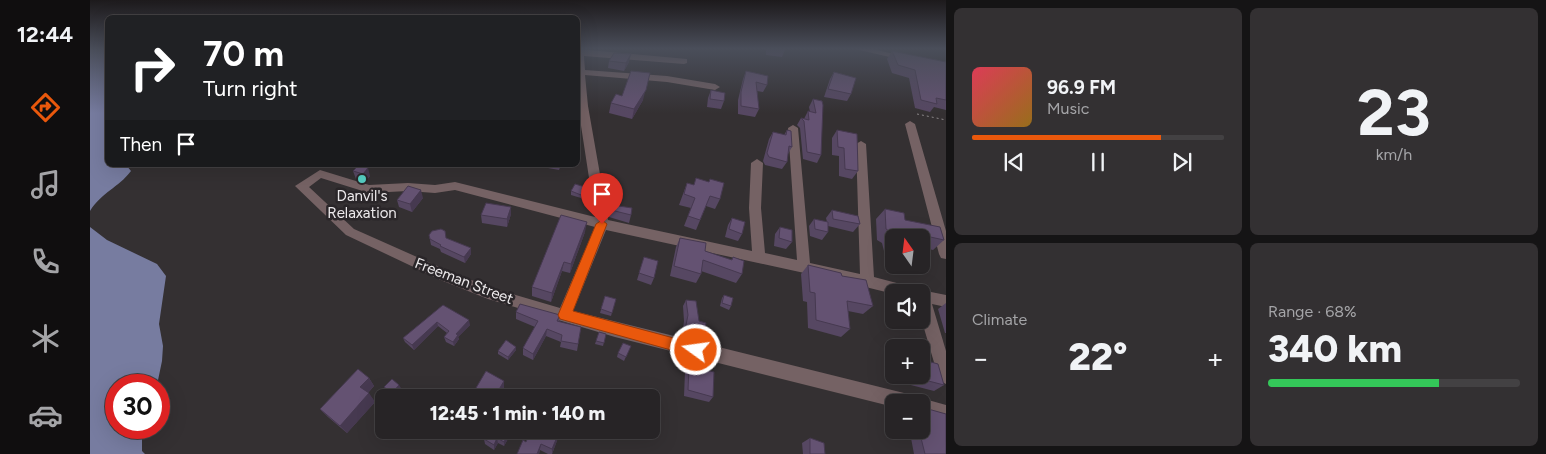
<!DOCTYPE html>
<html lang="en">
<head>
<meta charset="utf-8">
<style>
	:root { --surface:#272426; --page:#333032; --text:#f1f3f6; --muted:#a4a4a7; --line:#434143; --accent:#ea580c }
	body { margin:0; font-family:Figtree,sans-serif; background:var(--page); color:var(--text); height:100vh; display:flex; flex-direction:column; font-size:19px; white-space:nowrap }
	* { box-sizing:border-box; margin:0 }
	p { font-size:16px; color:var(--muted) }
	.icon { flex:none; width:28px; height:28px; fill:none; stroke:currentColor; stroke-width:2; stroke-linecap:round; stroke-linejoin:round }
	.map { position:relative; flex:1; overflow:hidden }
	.sheet { display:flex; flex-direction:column; gap:8px; padding:8px; background:#151415; width:600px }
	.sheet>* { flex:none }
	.banner { position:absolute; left:15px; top:15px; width:475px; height:152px; border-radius:8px; box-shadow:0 5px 20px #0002,0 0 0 1px var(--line); background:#202124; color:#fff; overflow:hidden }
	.needle { width:32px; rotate:346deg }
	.tools { position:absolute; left:795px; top:229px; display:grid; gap:10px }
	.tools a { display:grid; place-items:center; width:45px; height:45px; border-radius:8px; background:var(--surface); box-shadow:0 5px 20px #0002,0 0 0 1px var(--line); font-size:25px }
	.speed { position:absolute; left:15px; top:374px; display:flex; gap:10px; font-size:25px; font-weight:700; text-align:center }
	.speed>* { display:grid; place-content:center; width:65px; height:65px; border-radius:50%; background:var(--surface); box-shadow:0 5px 20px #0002,0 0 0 1px var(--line); line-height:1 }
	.speed .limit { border:8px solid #d22; background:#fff; color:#111 }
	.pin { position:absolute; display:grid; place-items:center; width:42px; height:42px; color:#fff; margin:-51px -21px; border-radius:50% 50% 50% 0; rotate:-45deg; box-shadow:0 0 5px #0007 }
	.pin .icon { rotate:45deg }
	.me { position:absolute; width:55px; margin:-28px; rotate:284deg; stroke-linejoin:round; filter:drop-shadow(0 0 4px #0008) }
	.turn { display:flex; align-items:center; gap:18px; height:105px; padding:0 15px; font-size:22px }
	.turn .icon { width:65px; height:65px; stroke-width:2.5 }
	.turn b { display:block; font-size:35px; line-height:42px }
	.then { display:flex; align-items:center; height:48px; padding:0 15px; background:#0003; gap:10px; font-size:19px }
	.big { font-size:38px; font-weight:800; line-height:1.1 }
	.sheet .tile { flex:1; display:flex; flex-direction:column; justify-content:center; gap:8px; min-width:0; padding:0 18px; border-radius:8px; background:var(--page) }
	.sheet .dial { align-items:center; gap:0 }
	.dial b { font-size:65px; line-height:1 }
	.song { display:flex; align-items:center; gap:15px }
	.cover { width:60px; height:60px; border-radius:8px; background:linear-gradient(135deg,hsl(350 70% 55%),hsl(40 70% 35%)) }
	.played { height:5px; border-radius:2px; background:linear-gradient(90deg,var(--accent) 75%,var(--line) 75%) }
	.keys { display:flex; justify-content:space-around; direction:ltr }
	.heat { display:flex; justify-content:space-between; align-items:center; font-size:28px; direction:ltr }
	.charge { height:8px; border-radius:4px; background:linear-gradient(90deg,#34c759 68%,var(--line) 0) }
	.sheet .tiles { flex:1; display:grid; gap:8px; grid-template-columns:repeat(2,1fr) }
	.trip { position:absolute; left:285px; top:389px; width:285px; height:50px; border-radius:8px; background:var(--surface); box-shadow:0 5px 20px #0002,0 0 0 1px var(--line); font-weight:800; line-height:50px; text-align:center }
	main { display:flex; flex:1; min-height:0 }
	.tab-bar { display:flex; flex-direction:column; width:90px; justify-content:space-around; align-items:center; background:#100e0f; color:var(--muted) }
	.tab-bar .icon { width:35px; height:35px }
	.tab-bar .active { color:var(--accent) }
	.tab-bar b { font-size:22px; color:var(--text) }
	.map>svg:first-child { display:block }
	.water { fill:#777ca0 }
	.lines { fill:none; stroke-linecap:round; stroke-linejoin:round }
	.path { stroke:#8b8789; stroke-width:1; stroke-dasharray:2 3; stroke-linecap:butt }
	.minor { fill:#756264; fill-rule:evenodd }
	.wall { fill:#564762 }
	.shaded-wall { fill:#463950 }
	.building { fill:#645272; stroke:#463950 }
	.route { fill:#ea580c; stroke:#983908 }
	.poi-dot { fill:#56cec3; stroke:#2a2629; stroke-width:2 }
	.labels { text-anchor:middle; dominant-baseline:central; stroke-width:5; stroke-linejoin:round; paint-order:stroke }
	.poi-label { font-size:15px; fill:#edeaec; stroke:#2a2629 }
	.street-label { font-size:15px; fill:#edeaec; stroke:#2a2629 }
</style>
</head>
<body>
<main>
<nav class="tab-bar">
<b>12:44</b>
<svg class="icon active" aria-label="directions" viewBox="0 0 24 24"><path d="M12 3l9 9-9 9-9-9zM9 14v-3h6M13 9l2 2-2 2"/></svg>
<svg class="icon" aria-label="music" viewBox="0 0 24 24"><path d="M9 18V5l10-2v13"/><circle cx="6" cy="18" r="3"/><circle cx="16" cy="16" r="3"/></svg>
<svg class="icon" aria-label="phone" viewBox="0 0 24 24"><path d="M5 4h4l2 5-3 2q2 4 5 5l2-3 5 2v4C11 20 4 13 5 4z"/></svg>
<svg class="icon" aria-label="climate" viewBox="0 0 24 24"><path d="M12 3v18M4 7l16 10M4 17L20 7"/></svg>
<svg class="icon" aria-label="car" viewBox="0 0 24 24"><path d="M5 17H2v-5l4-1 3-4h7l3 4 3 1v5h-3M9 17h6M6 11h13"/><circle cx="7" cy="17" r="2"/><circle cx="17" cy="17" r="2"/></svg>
</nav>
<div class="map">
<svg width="856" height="454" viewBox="0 0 856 454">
	<rect width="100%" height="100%" fill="#343032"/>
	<path class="water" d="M0,49H17L18,165H36L41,171C28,188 12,192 0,211Z
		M0,227L17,240L67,264L76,276L69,324L73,346L72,361L67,385H26V428H52V451L55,454H0Z"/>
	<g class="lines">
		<path class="path" d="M827,114L856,120"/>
		<path class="minor" d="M488,49L597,59V63L594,64L494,56L495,70L577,76L625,84L630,87L625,90L577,82L495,75L498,106L518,220L662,251L659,208L661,163L667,159L673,163L671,208L675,253L707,260L698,128L703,125L708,128L720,263L770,274L766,144L771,141L776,144L784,277L818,286L823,288L825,292H804V294L751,281L516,230L483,311L818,394L824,396L825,400L831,398L856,405V421L831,414V402H804V407L525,337L398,299L353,281L256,235L205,186L230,170L279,185L318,183L345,185L365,182L505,217L488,106ZM231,178L279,193L318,191L345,193L365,190L505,227L470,308L405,289L363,273L264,229L219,187Z
			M765,49H783L821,58L817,61Z
			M820,121L825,124L856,231V259L851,258L849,254L815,124Z
			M831,290L856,295V307L842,304L856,351V384L850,381L848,376L831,318V292H826Z"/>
	</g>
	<path class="wall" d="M676,49H695V50L692,57L676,55Z
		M802,51L856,62V110L844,107L840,112L825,108L819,78L802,73L797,59Z
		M519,61L539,62L534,71L518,68Z
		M656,71L677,85L673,92L667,91L669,109L665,117L648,114V100L653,79Z
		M744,72L761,94L757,101L734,97L740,79Z
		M621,90L634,101L631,109L617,107L618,98Z
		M723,99L732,101L731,155L727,163L713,159L710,128L707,125L711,118L714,119L718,111L720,112L719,107Z
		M553,100L542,119L519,113L521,103Z
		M697,130L702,147L698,154L697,162L692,169L675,165L673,161L679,139L683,132L694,135Z
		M747,130L768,171L762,179L749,176V156L742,155V138Z
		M458,165H471L469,170L458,168Z
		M263,171L280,176L275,182L266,179Z
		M606,178L630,199L625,209L616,206L606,230L594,226L601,208L589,205L597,183L604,185Z
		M495,187V191L491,198L481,195V191Z
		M333,198L322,212L309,207L307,200Z
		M522,205L541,215L539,223L519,217Z
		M795,209L815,220L854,240L843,250L831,247V238H804V253L794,251L792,243L787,240L786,219Z
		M742,210L770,224L763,232L738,226V232L732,240L720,236L719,226L724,219L737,222L736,218Z
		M421,214L417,227L392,223L391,215Z
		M642,218L652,234L648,241L635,237L638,225Z
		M690,227L702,242L696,249L684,246L685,234Z
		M495,232L480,273L472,271L461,302L442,296V287Z
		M339,235L356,238L381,248V254L375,263L351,252L350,249L341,245Z
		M590,238L615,251L641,260L643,257L652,274L646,283L611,271V274L606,283L580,276L586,247Z
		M554,257L564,278L561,285L547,280Z
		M718,265L752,276L783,306L773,314L758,311L760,329L751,337L718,328L717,302L713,301L711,274Z
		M807,288L829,292H804V304L800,303L799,295Z
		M634,295L641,306L639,310L630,306L632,298Z
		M515,296L526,299L521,316L510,313Z
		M596,300L609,321L614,335L610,341L592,336L594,321L593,306Z
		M856,303V333H855L848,309Z
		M353,305L380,325L368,337L369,339L364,346L356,342L354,337L357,333L348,326L324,350L315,342L313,338Z
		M426,312L470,315L469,322L491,327L487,351L470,347L471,342L456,336L443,360L433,355V348L445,327L426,319Z
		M509,332L516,334L513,346L505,344Z
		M541,346L534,361L527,357L528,353Z
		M426,347V350L418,360L408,354V351Z
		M590,352L604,363L602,366L587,361L588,355Z
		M841,362L854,385L844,391L813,383L812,375H831L834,366Z
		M599,366L623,397L619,402L594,396L595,372Z
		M279,378L284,386L278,393L285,402L257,433L238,417L230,409Z
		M414,381V387L408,398H393L387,394L386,388Z
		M831,407L856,454H824L821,438L824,437L822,430H831Z
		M393,430H423L414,446L408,443L404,450L395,444L394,439L396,436L394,435Z
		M441,430H471L462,454H458L450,450L449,454H427L436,442Z
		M720,438L735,454H713L712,443Z"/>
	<path class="shaded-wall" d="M541,54L539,62L534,71L536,63Z
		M560,73L553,100L542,119L544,109Z
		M100,165H107L103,168Z
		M278,168L280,176L275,182L273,174Z
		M331,190L333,198L322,212L320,204Z
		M421,207V214L417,227V219Z
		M497,222L495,232L480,273L481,264Z
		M381,248V254L375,263L374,257Z
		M474,262L472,271L461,302L462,293Z
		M379,320L380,325L368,337L369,339L364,346L363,342L366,334Z
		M347,322L348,326L324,350L322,345Z
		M457,329L456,336L443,360V354Z
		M426,347V350L418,360V357Z
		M279,378L284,386L276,395L270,387Z
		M414,381V387L408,398H404Z
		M309,385L311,388L303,396L302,393Z
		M279,393L285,402L257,433L250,426Z
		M420,430H423L414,446V442Z
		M470,430H471L462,454V449Z
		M407,438L408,443L404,450V445Z
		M451,444L449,454H447Z"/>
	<path class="building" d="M802,51L856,62V100L846,98L847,104L831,100L825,70L808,65Z
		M524,53L541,54L536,63L519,61Z
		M541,71L560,73L556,90L544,109L521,103L526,94L532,96Z
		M656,71L678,76L677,85L666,82L669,109L651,106V92Z
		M744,72L766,78L761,94L738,89Z
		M621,90L635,93L634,101L620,99Z
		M723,99L732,101L733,105L731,155L717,152L714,121L711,118L719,120L718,111L726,113Z
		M697,130L701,131L702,147L699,146L697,162L679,157L677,153L683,132L696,135Z
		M747,130L767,134L768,171L755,169L754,148L748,147Z
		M268,166L278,168L273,174L263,171Z
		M606,178L619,182L620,179L634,183L630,199L620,196L610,220L598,216L605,198L594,194L597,183L604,185Z
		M485,184L495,187L491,195L481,191Z
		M318,186L331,190L320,204L307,200Z
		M396,203L421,207L417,219L391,215Z
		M522,205L542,208L541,215L521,210Z
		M795,209L814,213L815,220L850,227L854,240L818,232L820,238H804V241L802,233L796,229Z
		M742,210L768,216L770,224L743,219Z
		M471,215L497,222L481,264L474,262L462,293L442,287Z
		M642,218L655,222L652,234L639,229Z
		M724,219L738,222V232L725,229Z
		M690,227L702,230V242L689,238Z
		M351,229L355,231L356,238L381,248L374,257L350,246L351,245L340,239L339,235L342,231Z
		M590,238L616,243L615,251L642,260L643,257L654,261L652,274L613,260L611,274L584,266Z
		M554,257L568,261L564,278L549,273Z
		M718,265L751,273L752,276L776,280L783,306L757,301L760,329L726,320L725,293L720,292Z
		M815,287L829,291V292H808L807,288Z
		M634,295L643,298L641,306L632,303Z
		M515,296L526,299L522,313L511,309Z
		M596,300L606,301L609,321L616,323L614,335L595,330L598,315Z
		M430,304L470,315L467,321L491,327L488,344L471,341L472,335L457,329L443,354L433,348L448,321L426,312Z
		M353,305L379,320L366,334L368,335L363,342L354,337L359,331L347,322L322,345L313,338Z
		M509,332L516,334L514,343L506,341Z
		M416,340L426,347L418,357L408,351Z
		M533,343L541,346L536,357L528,353Z
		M590,352L605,355L604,363L589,358Z
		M841,362L848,364L854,385L823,377L822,375H831V365L840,367Z
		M599,366L624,372L623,397L598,390Z
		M268,369L279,378L270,387L279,393L250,426L230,409Z
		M396,371L414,381L404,398H401L386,388Z
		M302,379L309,385L302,393L294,387Z
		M489,390L500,394L499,398H486Z
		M831,407L856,414V454H835L830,434L834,435L831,422Z
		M393,430H420L414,442L407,438L404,445L394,439L398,433Z
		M441,430H470L462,449L451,444L447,454H427L433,440L436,442Z
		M720,438L734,443L735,454H720Z"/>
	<linearGradient id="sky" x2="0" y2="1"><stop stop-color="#1d1a1c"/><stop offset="0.43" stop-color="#4a4e5a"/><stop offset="1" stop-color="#4a4e5a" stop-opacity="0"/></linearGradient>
	<rect width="856" height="113" fill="url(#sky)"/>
	<path class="route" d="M512,220L517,224L483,311L606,344L611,346L613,350L611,355L606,357L470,319L468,315L506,224Z"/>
	<circle class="poi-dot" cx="272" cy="179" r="5"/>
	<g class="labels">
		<g class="poi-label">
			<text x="272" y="196">Danvil's<tspan x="272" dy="17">Relaxation</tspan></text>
		</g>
		<g class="street-label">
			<text transform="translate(374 281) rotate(21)">Freeman Street</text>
		</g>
	</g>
</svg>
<div class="tools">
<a><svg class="needle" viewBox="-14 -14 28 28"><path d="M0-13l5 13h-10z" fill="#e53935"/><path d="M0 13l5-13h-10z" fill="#a4a4a7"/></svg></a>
<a><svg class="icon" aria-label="sound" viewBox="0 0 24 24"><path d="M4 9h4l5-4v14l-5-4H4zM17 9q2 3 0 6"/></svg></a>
<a>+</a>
<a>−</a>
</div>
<div class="speed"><div class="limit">30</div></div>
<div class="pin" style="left:512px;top:224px;background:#d93025"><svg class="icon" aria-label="arrive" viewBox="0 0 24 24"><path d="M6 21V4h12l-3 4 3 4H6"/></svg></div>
<svg class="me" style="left:606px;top:350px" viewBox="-20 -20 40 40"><circle r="17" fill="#ea580c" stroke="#fff" stroke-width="3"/><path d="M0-11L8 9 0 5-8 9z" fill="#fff"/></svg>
<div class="trip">12:45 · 1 min · 140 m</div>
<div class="banner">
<div class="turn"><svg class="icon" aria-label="right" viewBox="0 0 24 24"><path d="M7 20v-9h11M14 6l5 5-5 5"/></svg><div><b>70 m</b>Turn right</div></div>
<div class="then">Then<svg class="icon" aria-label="arrive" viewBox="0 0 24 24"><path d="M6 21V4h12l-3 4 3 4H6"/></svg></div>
</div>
</div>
<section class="sheet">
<div class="tiles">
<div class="tile">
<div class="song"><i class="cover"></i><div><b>96.9 FM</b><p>Music</p></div></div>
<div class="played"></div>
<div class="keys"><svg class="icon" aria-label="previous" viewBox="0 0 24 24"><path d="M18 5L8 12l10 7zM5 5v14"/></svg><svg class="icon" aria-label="pause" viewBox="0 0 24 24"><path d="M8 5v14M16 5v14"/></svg><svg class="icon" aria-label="next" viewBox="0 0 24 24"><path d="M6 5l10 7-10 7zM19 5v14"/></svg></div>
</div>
<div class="tile dial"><b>23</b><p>km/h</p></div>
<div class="tile"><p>Climate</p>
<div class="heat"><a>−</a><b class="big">22°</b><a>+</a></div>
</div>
<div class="tile"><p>Range · 68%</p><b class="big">340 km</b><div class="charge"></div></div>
</div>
</section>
</main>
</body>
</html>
